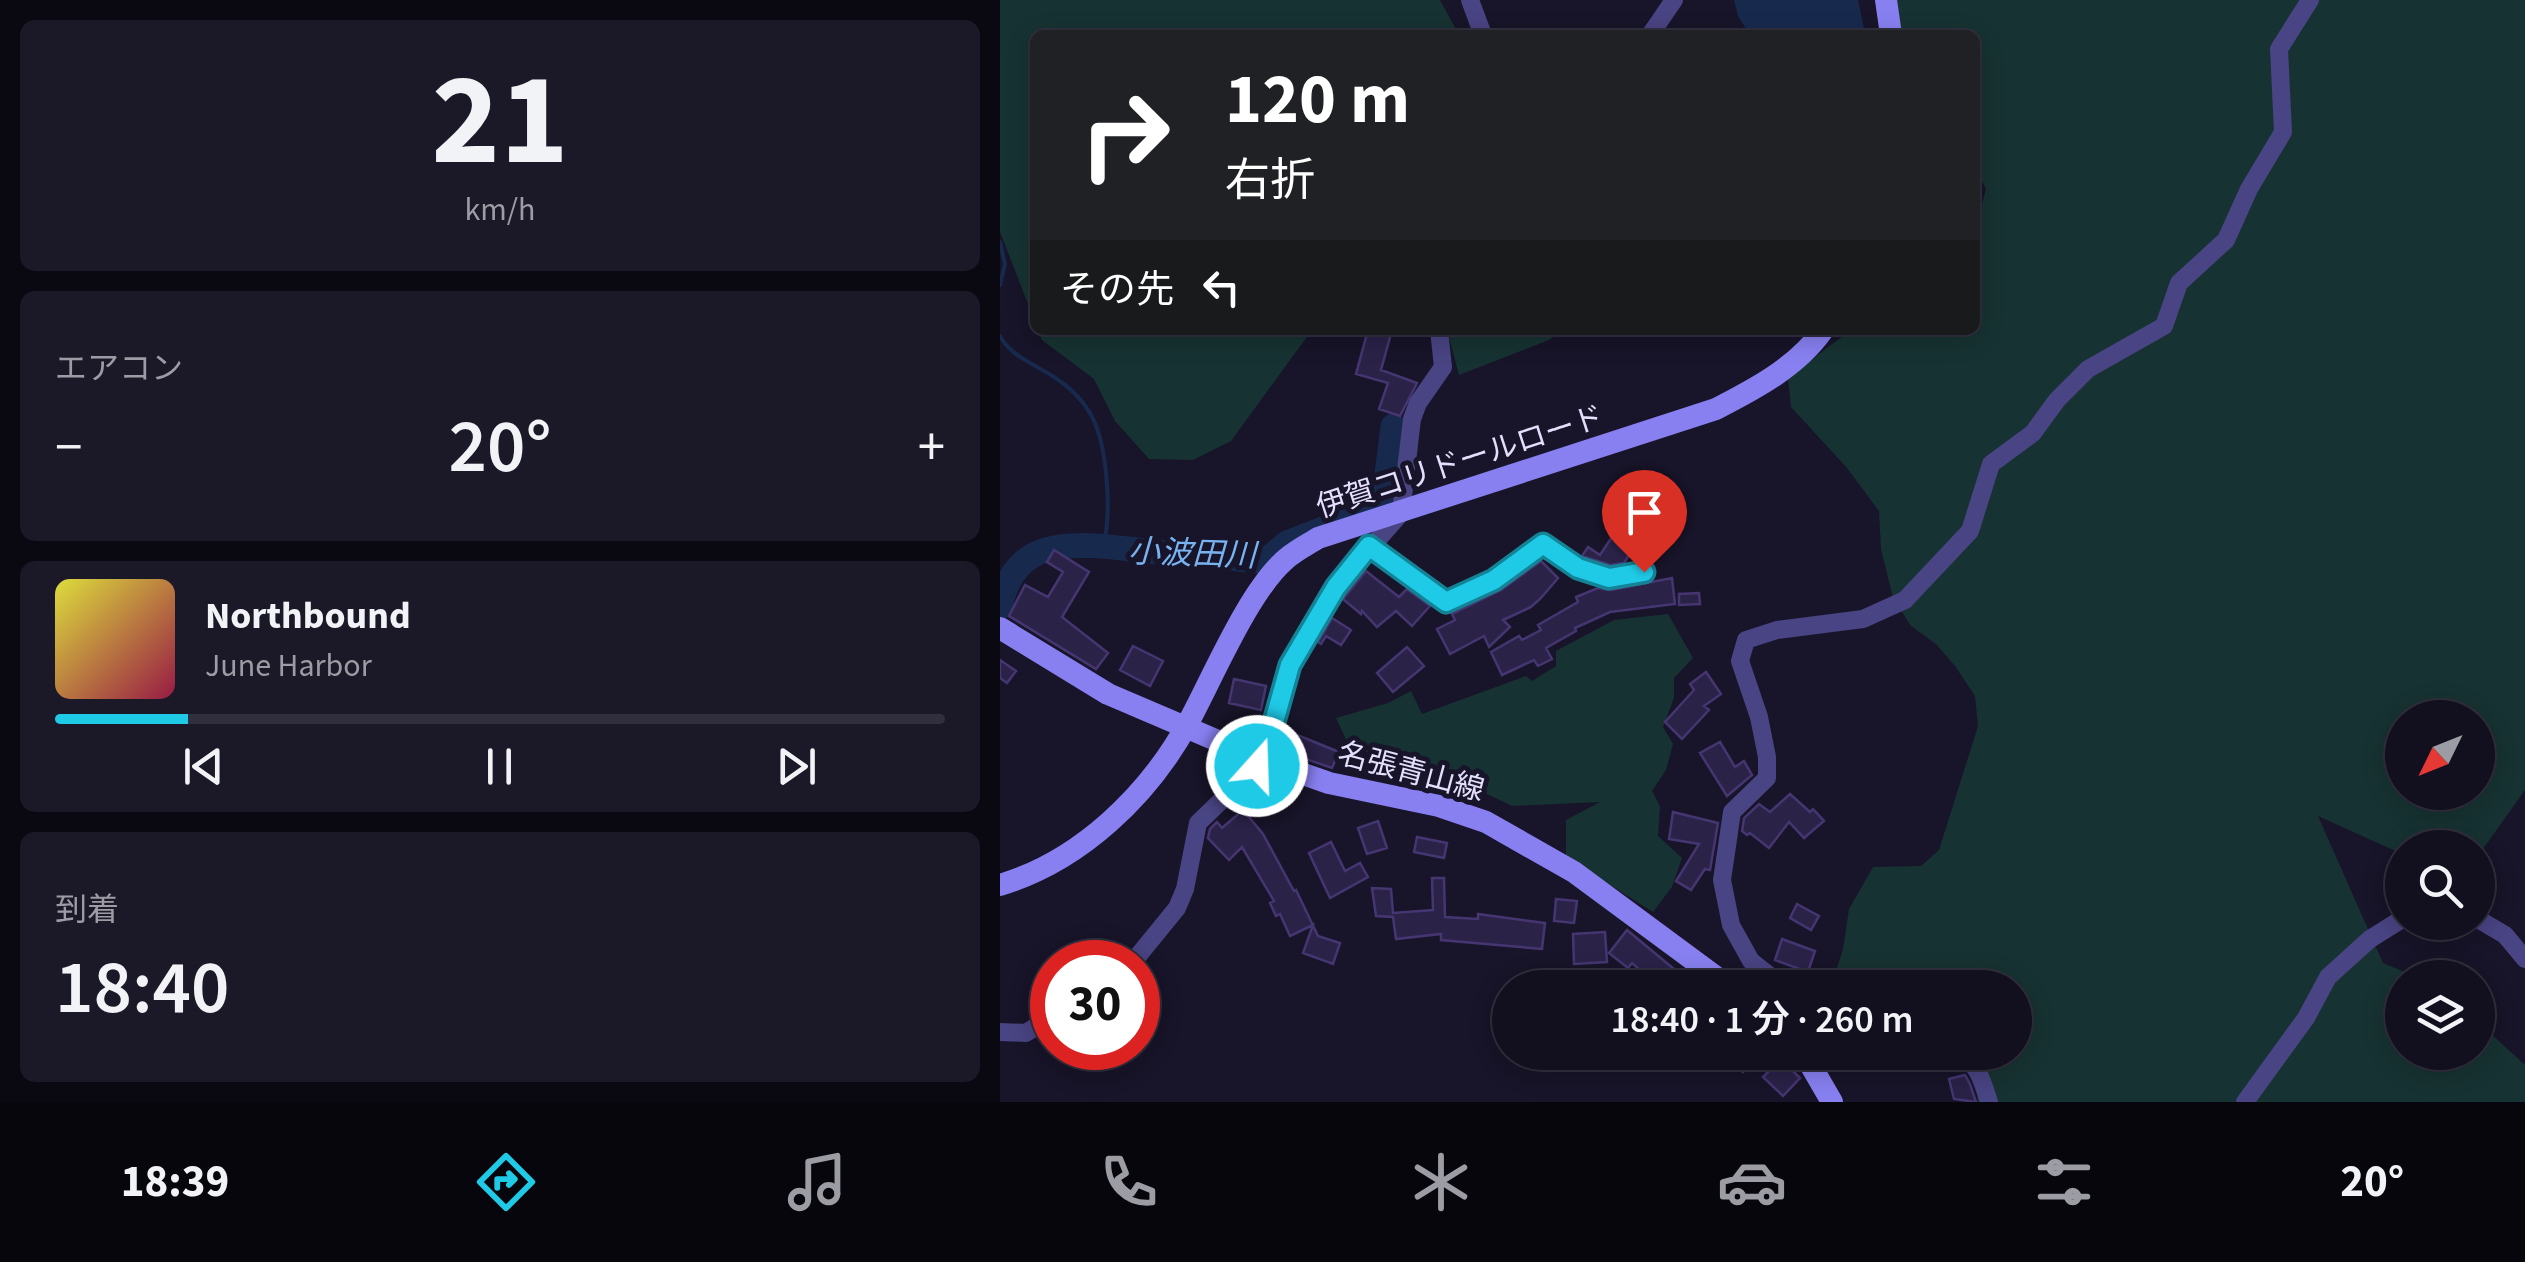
<!DOCTYPE html>
<html lang="ja">
<head>
<meta charset="utf-8">
<style>
	:root { --surface:#120f1f; --page:#1b1828; --text:#f1f3f6; --muted:#9c9ca4; --line:#312f3d; --accent:#1fcae7 }
	body { margin:0; font-family:"Source Sans 3","Noto Sans JP",sans-serif; background:var(--page); color:var(--text); height:100vh; display:flex; flex-direction:column; font-size:38px; white-space:nowrap }
	* { box-sizing:border-box; margin:0 }
	p { font-size:32px; color:var(--muted) }
	.icon { flex:none; width:55px; height:55px; fill:none; stroke:currentColor; stroke-width:2; stroke-linecap:round; stroke-linejoin:round }
	.map { position:relative; flex:1; overflow:hidden }
	.sheet { display:flex; flex-direction:column; gap:20px; padding:20px; background:#0a0811; width:1000px }
	.sheet>* { flex:none }
	.banner { position:absolute; left:30px; top:30px; width:950px; height:305px; border-radius:15px; box-shadow:0 5px 25px #0003,0 0 0 2px var(--line); background:#202124; color:#fff; overflow:hidden }
	.needle { width:65px; rotate:227deg }
	.controls { position:absolute; left:1385px; top:700px; display:grid; gap:20px }
	.controls a { display:grid; place-items:center; width:110px; height:110px; border-radius:50%; background:var(--surface); box-shadow:0 5px 25px #0003,0 0 0 2px var(--line); font-size:50px }
	.speed { position:absolute; left:30px; top:940px; display:flex; gap:20px; font-size:50px; font-weight:700; text-align:center }
	.speed>* { display:grid; place-content:center; width:130px; height:130px; border-radius:50%; background:var(--surface); box-shadow:0 5px 25px #0003,0 0 0 2px var(--line); line-height:1 }
	.speed .limit { border:15px solid #d22; background:#fff; color:#111 }
	.pin { position:absolute; display:grid; place-items:center; width:85px; height:85px; color:#fff; margin:-102px -42px; border-radius:50% 50% 50% 0; rotate:-45deg; box-shadow:0 0 10px #0007 }
	.pin .icon { rotate:45deg }
	.me { position:absolute; width:110px; margin:-55px; rotate:20deg; stroke-linejoin:round; filter:drop-shadow(0 0 8px #0008) }
	.turn { display:flex; align-items:center; gap:35px; height:210px; padding:0 30px; font-size:45px }
	.turn .icon { width:130px; height:130px; stroke-width:2.5 }
	.turn b { display:block; font-size:70px; line-height:85px }
	.then { display:flex; align-items:center; height:95px; padding:0 30px; background:#0003; gap:20px; font-size:38px }
	.big { font-size:75px; font-weight:600; line-height:1.1 }
	.sheet .tile { flex:1; display:flex; flex-direction:column; justify-content:center; gap:15px; min-width:0; padding:0 35px; border-radius:15px; background:var(--page) }
	.sheet .dial { align-items:center; gap:0 }
	.dial b { font-size:130px; line-height:1 }
	.song { display:flex; align-items:center; gap:30px }
	.cover { width:120px; height:120px; border-radius:15px; background:linear-gradient(135deg,hsl(60 70% 55%),hsl(340 70% 35%)) }
	.played { height:10px; border-radius:5px; background:linear-gradient(90deg,var(--accent) 15%,var(--line) 15%) }
	.keys { display:flex; justify-content:space-around; direction:ltr }
	.heat { display:flex; justify-content:space-between; align-items:center; font-size:55px; direction:ltr }
	.trip { position:absolute; left:492px; top:970px; width:540px; height:100px; border-radius:50px; background:var(--surface); box-shadow:0 5px 25px #0003,0 0 0 2px var(--line); font-weight:600; line-height:100px; text-align:center }
	.tab-bar { display:flex; height:160px; justify-content:space-around; align-items:center; background:#07060c; color:var(--muted) }
	.tab-bar .icon { width:70px; height:70px }
	.tab-bar .on { color:var(--accent) }
	.tab-bar b { font-size:45px; color:var(--text) }
	main { display:flex; flex:1; min-height:0 }
	.map>svg:first-child { display:block }
	.green { fill:#173232; fill-rule:evenodd }
	.water { fill:#172a4e }
	.lines { fill:none; stroke-linecap:round; stroke-linejoin:round }
	.stream { stroke:#172a4e; stroke-width:4 }
	.river { stroke:#172a4e; stroke-width:25 }
	.building { fill:#2b2248; stroke:#453671; stroke-width:2.5 }
	.street { stroke:#494483; stroke-width:18 }
	.secondary { stroke:#8880f1; stroke-width:22 }
	.route-casing { stroke:#148396; stroke-width:25 }
	.route { stroke:#1fcae7; stroke-width:18 }
	.labels { text-anchor:middle; dominant-baseline:central; stroke-width:10; stroke-linejoin:round; paint-order:stroke }
	.street-label { font-size:30px; fill:#e3dffc; stroke:#181429 }
	.water-label { font-size:32px; font-style:italic; fill:#78b3f1; stroke:#181429 }
</style>
</head>
<body>
<main>
<section class="sheet">
<div class="tile dial"><b>21</b><p>km/h</p></div>
<div class="tile"><p>エアコン</p>
<div class="heat"><a>−</a><b class="big">20°</b><a>+</a></div>
</div>
<div class="tile">
<div class="song"><i class="cover"></i><div><b>Northbound</b><p>June Harbor</p></div></div>
<div class="played"></div>
<div class="keys"><svg class="icon" aria-label="previous" viewBox="0 0 24 24"><path d="M18 5L8 12l10 7zM5 5v14"/></svg><svg class="icon" aria-label="pause" viewBox="0 0 24 24"><path d="M8 5v14M16 5v14"/></svg><svg class="icon" aria-label="next" viewBox="0 0 24 24"><path d="M6 5l10 7-10 7zM19 5v14"/></svg></div>
</div>
<div class="tile"><p>到着</p><b class="big">18:40</b></div>
</section>
<div class="map">
<svg width="1525" height="1102" viewBox="0 0 1525 1102">
	<rect width="100%" height="100%" fill="#181429"/>
	<path class="green" d="M0,0H440L457,31L449,35H35V322L0,232Z
		M893,0H1525V790L1478,856V848H1402V854L1318,816L1383,963L1417,977L1402,978V1052H1478V1022L1525,1065V1102H977L979,1070L970,1053L1015,1052V988L831,987L843,949L849,909L873,867L921,866L939,850L978,726L975,696L955,666L936,644L911,626L893,598L881,549L879,511L847,468L791,407L788,377L851,330H975V230L986,189L975,168V35H898ZM1402,718H1478V792H1402Z
		M38,330H312L231,441L193,460L149,459L115,421L94,379L42,340Z
		M447,330H563L549,340L459,375Z
		M668,614L693,658L674,678V698L663,727L673,744L666,770L652,791L660,806L658,836L682,858L672,887L653,912L566,857V820L600,802L512,806L462,782L455,792L425,790L414,768L349,746L336,718L388,703L411,691L422,714L526,676L532,681L556,666V651L614,620Z"/>
	<path class="water" d="M734,0H858L865,33L750,35L738,16Z"/>
	<g class="lines">
		<path class="stream" d="M0,242L5,264L0,285
			M0,336C11,358 42,367 61,382C70,388 82,400 88,410C108,439 112,513 103,547"/>
		<path class="river" d="M0,607C6,578 22,553 54,548C84,542 117,548 147,551C186,555 225,557 264,562L287,543L383,506L393,426"/>
	</g>
	<path class="building" d="M368,330H392L381,370L417,383L400,416L379,409L388,383L356,374Z
		M624,519L635,530L623,543L633,549L624,563L610,565L582,556L588,547L600,555Z
		M54,550L89,572L62,617L108,653L96,669L9,616L25,585L48,597L63,572L47,562Z
		M541,561L558,578L541,598L531,607L503,620L510,627L489,647L484,636L450,654L437,629L455,620L452,614L501,590Z
		M366,571L399,597L407,589L430,606L412,626L396,611L377,627L362,611L361,614L343,599Z
		M672,578L675,604L610,612L575,628L576,631L546,648L552,659L538,666L534,660L502,675L491,652L519,636L522,640L541,630L538,625L578,602L576,597L598,588L611,590Z
		M699,593L700,604L679,605V594Z
		M332,618L351,630L341,645L326,636L321,644L318,642Z
		M133,646L163,661L150,686L120,670Z
		M407,647L424,666L393,692L377,673Z
		M0,660L16,671L7,683L0,678Z
		M706,672L721,694L704,706L709,710L682,739L665,722L694,690L690,684Z
		M234,679L266,686L261,710L229,703Z
		M285,730L339,752L332,768L277,749Z
		M720,742L735,767L744,761L752,775L727,796L700,753Z
		M790,794L810,812L813,809L824,821L804,838L789,822L769,848L750,833L747,835L742,831L744,818L759,804L770,812Z
		M243,810L263,834L294,891L296,890L318,936L340,943L333,964L303,953L313,925L290,936L280,914L276,916L270,903L274,901L242,847L229,860L208,838L210,829L217,822L222,828Z
		M673,812L718,823L710,870L705,869L691,890L676,881L699,844L669,839Z
		M378,821L387,848L367,854L358,828Z
		M417,837L447,843L444,858L414,852Z
		M331,842L345,871L360,863L368,877L330,898L309,853Z
		M432,878H444L445,917L478,919V914L545,923L542,949L441,940V934L396,939L393,917L376,916L372,888L391,889L393,913L433,910Z
		M556,899L577,901L574,923L554,921Z
		M797,904L819,916L811,930L790,918Z
		M627,930L680,974L683,971L699,983L695,988H660L632,963L628,968L609,953Z
		M605,932L607,962L574,964L573,934Z
		M782,939L815,951L808,972L775,960Z
		M717,1052H757L743,1072Z
		M781,1059L800,1078L783,1096L763,1077Z
		M965,1075L970,1084L976,1102L954,1099L949,1079Z"/>
	<g class="lines">
		<path class="street" d="M470,0L483,35
			M650,35L674,0
			M369,546L446,602L494,580L543,544L578,568L609,578L643,572
			M1478,919L1505,935L1525,959
			M133,962L177,908L185,889L198,823L257,766L272,729L290,665L336,587L401,513L412,419L418,403L443,367L439,330
			M785,988L751,961L731,925L722,880L732,812L767,778V757L759,717L740,661L746,640L777,630L863,619L905,600L970,531L991,464L1033,433L1057,400L1088,369L1164,326L1179,283L1226,240L1249,189L1283,132L1279,49L1310,0
			M0,1032L26,1033L52,1016
			M956,1052C978,1062 982,1080 989,1102
			M812,1063L856,1052
			M1245,1102L1306,1018L1328,977L1370,939L1402,919"/>
		<path class="secondary" d="M886,0L891,35
			M0,628L108,694L258,758L329,783L439,806L486,822L574,872L731,988
			M0,885C80,861 148,796 188,723C212,679 249,590 286,559C295,551 307,545 318,538L716,409C755,389 797,367 823,330
			M803,1052L832,1102"/>
	</g>
	<g class="lines">
		<defs>
			<path id="route" d="M257,766L272,729L290,665L336,587L369,546L446,602L494,580L543,544L578,568L609,578L644,572"/>
		</defs>
		<use href="#route" class="route-casing"/>
		<use href="#route" class="route"/>
	</g>
	<g class="labels">
		<g class="street-label">
			<text transform="translate(460 462) rotate(-18)">伊賀コリドールロード</text>
			<text transform="translate(411 772) rotate(15)">名張青山線</text>
		</g>
		<g class="water-label">
			<text transform="translate(192 554) rotate(2)">小波田川</text>
		</g>
	</g>
</svg>
<div class="controls">
<a><svg class="needle" viewBox="-14 -14 28 28"><path d="M0-13l5 13h-10z" fill="#e53935"/><path d="M0 13l5-13h-10z" fill="#9c9ca4"/></svg></a>
<a><svg class="icon" aria-label="search" viewBox="0 0 24 24"><circle cx="10" cy="10" r="6"/><path d="M15 15l6 6"/></svg></a>
<a><svg class="icon" aria-label="layers" viewBox="0 0 24 24"><path d="M12 4l9 5-9 5-9-5zM3 14l9 5 9-5"/></svg></a>
</div>
<div class="speed"><div class="limit">30</div></div>
<div class="pin" style="left:644px;top:572px;background:#d93025"><svg class="icon" aria-label="arrive" viewBox="0 0 24 24"><path d="M6 21V4h12l-3 4 3 4H6"/></svg></div>
<svg class="me" style="left:257px;top:766px" viewBox="-20 -20 40 40"><circle r="17" fill="#1fcae7" stroke="#fff" stroke-width="3"/><path d="M0-11L8 9 0 5-8 9z" fill="#fff"/></svg>
<div class="trip">18:40 · 1 分 · 260 m</div>
<div class="banner">
<div class="turn"><svg class="icon" aria-label="right" viewBox="0 0 24 24"><path d="M7 20v-9h11M14 6l5 5-5 5"/></svg><div><b>120 m</b>右折</div></div>
<div class="then">その先<svg class="icon" aria-label="left" viewBox="0 0 24 24"><path d="M17 20v-9H6M10 6l-5 5 5 5"/></svg></div>
</div>
</div>
</main>
<nav class="tab-bar">
<b>18:39</b>
<svg class="icon on" aria-label="directions" viewBox="0 0 24 24"><path d="M12 3l9 9-9 9-9-9zM9 14v-3h6M13 9l2 2-2 2"/></svg>
<svg class="icon" aria-label="music" viewBox="0 0 24 24"><path d="M9 18V5l10-2v13"/><circle cx="6" cy="18" r="3"/><circle cx="16" cy="16" r="3"/></svg>
<svg class="icon" aria-label="phone" viewBox="0 0 24 24"><path d="M5 4h4l2 5-3 2q2 4 5 5l2-3 5 2v4C11 20 4 13 5 4z"/></svg>
<svg class="icon" aria-label="climate" viewBox="0 0 24 24"><path d="M12 3v18M4 7l16 10M4 17L20 7"/></svg>
<svg class="icon" aria-label="car" viewBox="0 0 24 24"><path d="M5 17H2v-5l4-1 3-4h7l3 4 3 1v5h-3M9 17h6M6 11h13"/><circle cx="7" cy="17" r="2"/><circle cx="17" cy="17" r="2"/></svg>
<svg class="icon" aria-label="filters" viewBox="0 0 24 24"><path d="M4 7h16M4 17h16"/><circle cx="9" cy="7" r="2"/><circle cx="15" cy="17" r="2"/></svg>
<b>20°</b>
</nav>
</body>
</html>
